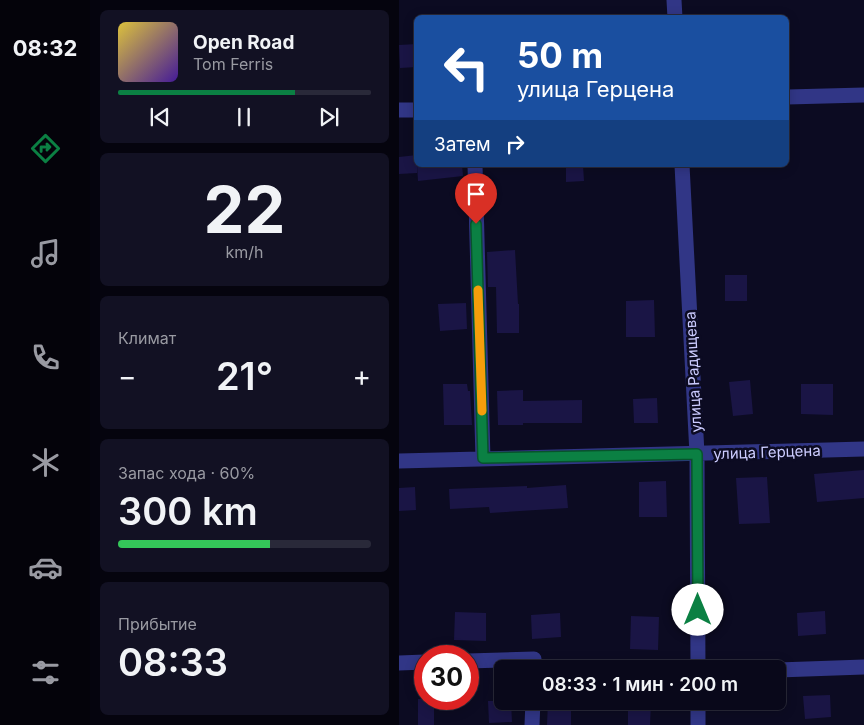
<!DOCTYPE html>
<html lang="ru">
<head>
<meta charset="utf-8">
<style>
	:root { --surface:#09081a; --page:#121123; --text:#f1f3f6; --muted:#999aa2; --line:#292939; --accent:#0b8043 }
	body { margin:0; font-family:Inter,sans-serif; background:var(--page); color:var(--text); height:100vh; display:flex; flex-direction:column; font-size:19px; white-space:nowrap }
	* { box-sizing:border-box; margin:0 }
	p { font-size:16px; color:var(--muted) }
	.icon { flex:none; width:28px; height:28px; fill:none; stroke:currentColor; stroke-width:2; stroke-linecap:round; stroke-linejoin:round }
	.map { position:relative; flex:1; overflow:hidden }
	.panel { display:flex; flex-direction:column; gap:10px; padding:10px; background:#05040e; width:309px }
	.panel>* { flex:none }
	.hud { position:absolute; left:15px; top:15px; width:375px; height:152px; border-radius:8px; box-shadow:0 2px 12px #0003,0 0 0 1px var(--line); background:#1a4fa0; color:#fff; overflow:hidden }
	.speed { position:absolute; left:15px; top:645px; display:flex; gap:10px; font-size:25px; font-weight:700; text-align:center }
	.speed>* { display:grid; place-content:center; width:65px; height:65px; border-radius:50%; background:var(--surface); box-shadow:0 2px 12px #0003,0 0 0 1px var(--line); line-height:1 }
	.speed .limit { border:8px solid #d22; background:#fff; color:#111 }
	.pin { position:absolute; display:grid; place-items:center; width:42px; height:42px; color:#fff; margin:-51px -21px; border-radius:50% 50% 50% 0; rotate:-45deg; box-shadow:0 0 5px #0007 }
	.pin .icon { rotate:45deg }
	.me { position:absolute; width:55px; margin:-28px; rotate:0deg; stroke-linejoin:round; filter:drop-shadow(0 0 4px #0008) }
	.turn { display:flex; align-items:center; gap:18px; height:105px; padding:0 20px; font-size:22px }
	.turn .icon { width:65px; height:65px; stroke-width:2.5 }
	.turn b { display:block; font-size:35px; line-height:42px }
	.then { display:flex; align-items:center; height:48px; padding:0 20px; background:#0003; gap:10px; font-size:19px }
	.big { font-size:38px; font-weight:600; line-height:1.1 }
	.panel .widget { flex:1; display:flex; flex-direction:column; justify-content:center; gap:8px; min-width:0; padding:0 18px; border-radius:8px; background:var(--page) }
	.panel .dial { align-items:center; gap:0 }
	.dial b { font-size:65px; line-height:1 }
	.song { display:flex; align-items:center; gap:15px }
	.cover { width:60px; height:60px; border-radius:8px; background:linear-gradient(135deg,hsl(50 70% 55%),hsl(260 70% 35%)) }
	.played { height:5px; border-radius:2px; background:linear-gradient(90deg,var(--accent) 70%,var(--line) 70%) }
	.keys { display:flex; justify-content:space-around; direction:ltr }
	.heat { display:flex; justify-content:space-between; align-items:center; font-size:28px; direction:ltr }
	.charge { height:8px; border-radius:4px; background:linear-gradient(90deg,#34c759 60%,var(--line) 0) }
	.trip { position:absolute; left:95px; top:660px; width:292px; height:50px; border-radius:8px; background:var(--surface); box-shadow:0 2px 12px #0003,0 0 0 1px var(--line); font-weight:600; line-height:50px; text-align:center }
	main { display:flex; flex:1; min-height:0 }
	.tab-bar { display:flex; flex-direction:column; width:90px; justify-content:space-around; align-items:center; background:#04030a; color:var(--muted) }
	.tab-bar .icon { width:35px; height:35px }
	.tab-bar .active { color:var(--accent) }
	.tab-bar b { font-size:22px; color:var(--text) }
	.map>svg:first-child { display:block }
	.building { fill:#1a1545 }
	.lines { fill:none; stroke-linecap:round; stroke-linejoin:round }
	.minor { stroke:#313686; stroke-width:15 }
	.route-casing { stroke:#07532c; stroke-width:12 }
	.route { stroke:#0b8043; stroke-width:9 }
	.slow { stroke:#f59e0b; stroke-width:9 }
	.labels { text-anchor:middle; dominant-baseline:central; stroke-width:5; stroke-linejoin:round; paint-order:stroke }
	.street-label { font-size:15px; fill:#ccf; stroke:#0c0b22 }
</style>
</head>
<body>
<main>
<nav class="tab-bar">
<b>08:32</b>
<svg class="icon active" aria-label="directions" viewBox="0 0 24 24"><path d="M12 3l9 9-9 9-9-9zM9 14v-3h6M13 9l2 2-2 2"/></svg>
<svg class="icon" aria-label="music" viewBox="0 0 24 24"><path d="M9 18V5l10-2v13"/><circle cx="6" cy="18" r="3"/><circle cx="16" cy="16" r="3"/></svg>
<svg class="icon" aria-label="phone" viewBox="0 0 24 24"><path d="M5 4h4l2 5-3 2q2 4 5 5l2-3 5 2v4C11 20 4 13 5 4z"/></svg>
<svg class="icon" aria-label="climate" viewBox="0 0 24 24"><path d="M12 3v18M4 7l16 10M4 17L20 7"/></svg>
<svg class="icon" aria-label="car" viewBox="0 0 24 24"><path d="M5 17H2v-5l4-1 3-4h7l3 4 3 1v5h-3M9 17h6M6 11h13"/><circle cx="7" cy="17" r="2"/><circle cx="17" cy="17" r="2"/></svg>
<svg class="icon" aria-label="filters" viewBox="0 0 24 24"><path d="M4 7h16M4 17h16"/><circle cx="9" cy="7" r="2"/><circle cx="15" cy="17" r="2"/></svg>
</nav>
<section class="panel">
<div class="widget">
<div class="song"><i class="cover"></i><div><b>Open Road</b><p>Tom Ferris</p></div></div>
<div class="played"></div>
<div class="keys"><svg class="icon" aria-label="previous" viewBox="0 0 24 24"><path d="M18 5L8 12l10 7zM5 5v14"/></svg><svg class="icon" aria-label="pause" viewBox="0 0 24 24"><path d="M8 5v14M16 5v14"/></svg><svg class="icon" aria-label="next" viewBox="0 0 24 24"><path d="M6 5l10 7-10 7zM19 5v14"/></svg></div>
</div>
<div class="widget dial"><b>22</b><p>km/h</p></div>
<div class="widget"><p>Климат</p>
<div class="heat"><a>−</a><b class="big">21°</b><a>+</a></div>
</div>
<div class="widget"><p>Запас хода · 60%</p><b class="big">300 km</b><div class="charge"></div></div>
<div class="widget"><p>Прибытие</p><b class="big">08:33</b></div>
</section>
<div class="map">
<svg width="466" height="725" viewBox="0 0 466 725">
	<rect width="100%" height="100%" fill="#0c0b22"/>
	<path class="building" d="M18,44V67L1,68L0,45Z
		M18,155V173L0,174V157Z
		M18,165H63L64,176L19,181Z
		M167,165H184L185,181L167,182Z
		M116,250L119,304H120V333H98L97,287H89L88,252Z
		M326,275H348V301H326Z
		M255,300L256,337H227V301Z
		M67,303L68,329L41,331L39,304Z
		M351,380L354,414L334,416L330,382Z
		M44,384H68L69,391H71L73,425H45Z
		M402,384H434V415L402,414Z
		M124,390V401L183,400V423H124V425H99L98,391Z
		M258,398L259,423H235L234,399Z
		M466,470V498L418,502L415,474Z
		M368,477L371,523L340,524L337,478Z
		M267,481L268,517H240V482Z
		M167,485L169,508L91,513L90,507L51,509L50,489L128,486V488Z
		M16,487L17,510L0,511V488Z
		M426,611L427,634L399,636L398,613Z
		M56,612L87,613V641L55,640Z
		M161,613L162,637L133,639L132,615Z
		M232,616L260,617L259,650L231,649Z
		M431,695L432,717L406,719L404,696Z
		M19,699H35V725H19Z
		M89,701H112L113,722L90,723Z
		M149,701H172V725H148Z
		M229,702H252L251,725H229Z"/>
	<g class="lines">
		<path class="minor" d="M275,0L276,18
			M388,97L466,95
			M0,110H18
			M76,165L84,459
			M283,165L298,454L299,669
			M0,461L466,449
			M69,661L135,659V669
			M0,663L26,662
			M379,670L466,667
			M133,725L134,701
			M299,725V701"/>
	</g>
	<g class="lines">
		<defs>
			<path id="route" d="M77,224L84,458L298,454L299,610"/>
		</defs>
		<use href="#route" class="route-casing"/>
		<use href="#route" class="route"/>
		<path class="slow" d="M79,290L83,411"/>
	</g>
	<g class="labels">
		<g class="street-label">
			<text transform="translate(294 372) rotate(-93)">улица Радищева</text>
			<text transform="translate(368 452) rotate(-2)">улица Герцена</text>
		</g>
	</g>
</svg>
<div class="speed"><div class="limit">30</div></div>
<div class="pin" style="left:77px;top:224px;background:#d93025"><svg class="icon" aria-label="arrive" viewBox="0 0 24 24"><path d="M6 21V4h12l-3 4 3 4H6"/></svg></div>
<svg class="me" style="left:299px;top:610px" viewBox="-20 -20 40 40"><circle r="19" fill="#fff"/><path d="M0-13L10 11 0 6-10 11z" fill="#0b8043"/></svg>
<div class="trip">08:33 · 1 мин · 200 m</div>
<div class="hud">
<div class="turn"><svg class="icon" aria-label="left" viewBox="0 0 24 24"><path d="M17 20v-9H6M10 6l-5 5 5 5"/></svg><div><b>50 m</b>улица Герцена</div></div>
<div class="then">Затем<svg class="icon" aria-label="right" viewBox="0 0 24 24"><path d="M7 20v-9h11M14 6l5 5-5 5"/></svg></div>
</div>
</div>
</main>
</body>
</html>
